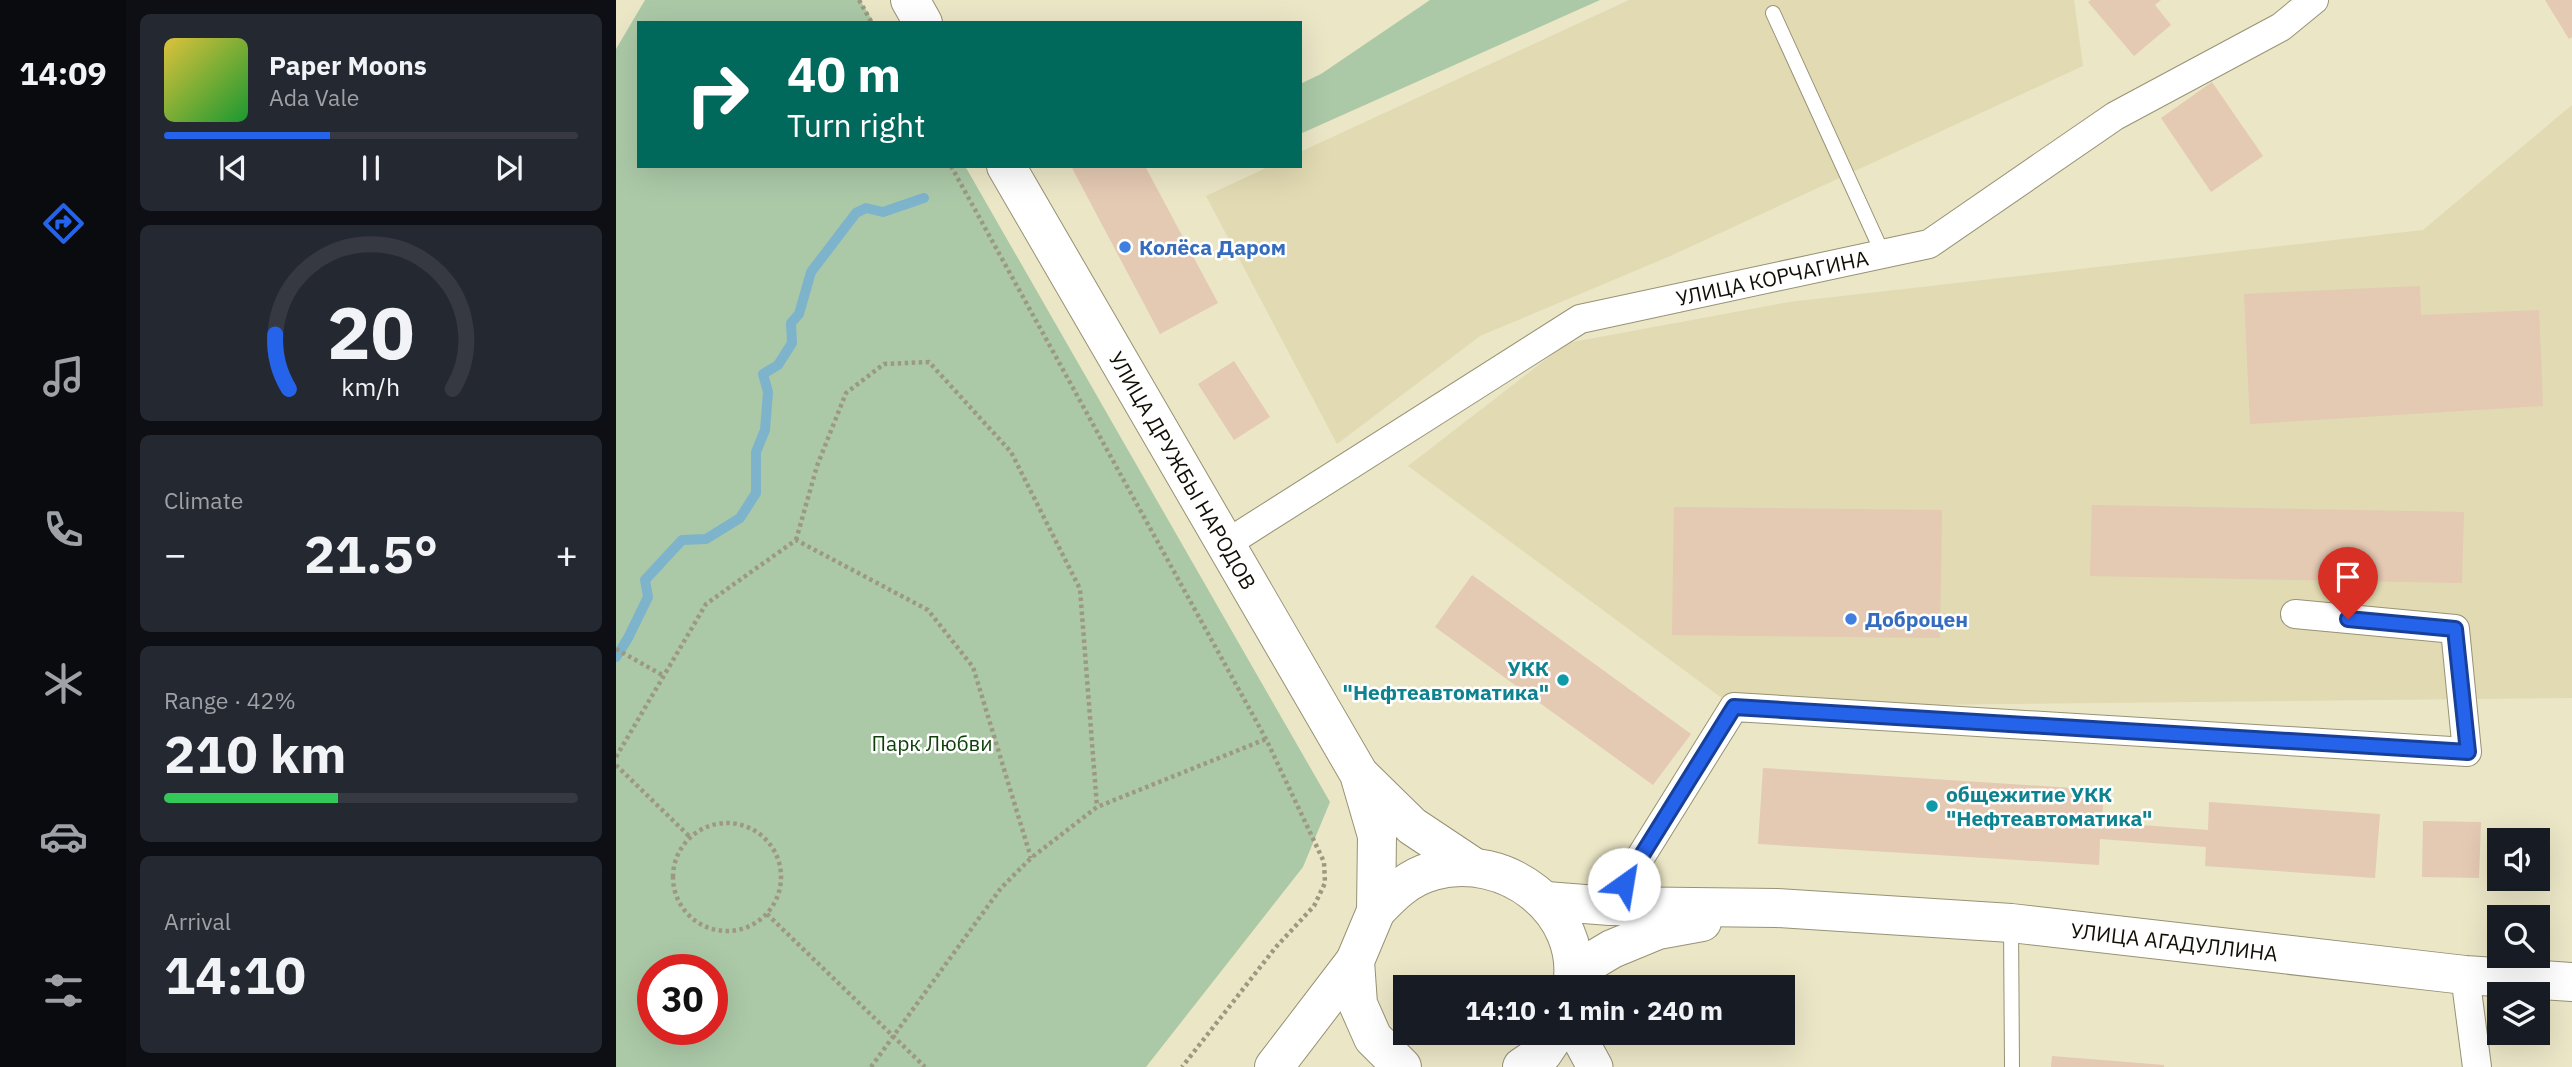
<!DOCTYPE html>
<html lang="en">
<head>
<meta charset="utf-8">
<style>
	:root { --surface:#171b24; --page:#242831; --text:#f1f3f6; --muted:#9ea1a6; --line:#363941; --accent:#2563eb }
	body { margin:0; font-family:"IBM Plex Sans",sans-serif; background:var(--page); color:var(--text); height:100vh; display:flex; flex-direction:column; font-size:26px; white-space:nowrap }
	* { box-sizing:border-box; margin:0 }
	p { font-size:23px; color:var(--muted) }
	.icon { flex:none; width:38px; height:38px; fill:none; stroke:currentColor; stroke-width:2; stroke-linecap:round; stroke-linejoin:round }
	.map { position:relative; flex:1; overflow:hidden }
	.panel { display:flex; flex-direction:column; gap:14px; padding:14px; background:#0d0f14; width:490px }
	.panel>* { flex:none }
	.guide { position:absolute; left:21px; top:21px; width:665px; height:147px; border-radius:0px; box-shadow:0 7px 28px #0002; background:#00695c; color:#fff; overflow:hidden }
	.buttons { position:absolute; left:1871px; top:828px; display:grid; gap:14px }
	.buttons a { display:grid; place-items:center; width:63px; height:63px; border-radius:0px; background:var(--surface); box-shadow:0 7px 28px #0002; font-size:35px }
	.speed { position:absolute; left:21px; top:954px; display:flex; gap:14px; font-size:35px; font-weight:700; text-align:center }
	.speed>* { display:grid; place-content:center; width:91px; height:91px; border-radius:50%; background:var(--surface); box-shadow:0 7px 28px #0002; line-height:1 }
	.speed .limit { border:10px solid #d22; background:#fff; color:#111 }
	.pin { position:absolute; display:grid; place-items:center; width:60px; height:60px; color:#fff; margin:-72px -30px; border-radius:50% 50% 50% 0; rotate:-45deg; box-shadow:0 0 7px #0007 }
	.pin .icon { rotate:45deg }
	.me { position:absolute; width:77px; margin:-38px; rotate:32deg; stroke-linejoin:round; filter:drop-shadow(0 0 5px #0008) }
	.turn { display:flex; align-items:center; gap:24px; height:147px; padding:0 35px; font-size:32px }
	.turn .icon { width:91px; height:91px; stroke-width:2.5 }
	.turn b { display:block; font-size:49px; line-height:60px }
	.big { font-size:52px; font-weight:700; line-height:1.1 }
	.panel .tile { flex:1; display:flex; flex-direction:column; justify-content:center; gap:10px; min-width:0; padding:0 24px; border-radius:10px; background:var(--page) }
	.panel .dial { align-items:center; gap:0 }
	.dial svg { height:182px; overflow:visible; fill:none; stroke:var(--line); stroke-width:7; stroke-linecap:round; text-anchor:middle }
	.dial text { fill:var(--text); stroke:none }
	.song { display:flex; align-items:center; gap:21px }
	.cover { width:84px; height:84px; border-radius:10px; background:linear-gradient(135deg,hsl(50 70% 55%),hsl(130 70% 35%)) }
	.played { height:7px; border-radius:4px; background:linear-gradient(90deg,var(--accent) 40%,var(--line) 40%) }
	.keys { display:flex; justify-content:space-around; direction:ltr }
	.heat { display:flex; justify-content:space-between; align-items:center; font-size:38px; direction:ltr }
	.charge { height:10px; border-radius:5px; background:linear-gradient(90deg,#34c759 42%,var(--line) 0) }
	.trip { position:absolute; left:777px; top:975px; width:402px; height:70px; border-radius:0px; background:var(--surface); box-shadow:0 7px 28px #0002; font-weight:700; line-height:70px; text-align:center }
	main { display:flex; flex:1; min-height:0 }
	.tabs { display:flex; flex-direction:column; width:126px; justify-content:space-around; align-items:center; background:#090b0e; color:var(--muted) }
	.tabs .icon { width:49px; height:49px }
	.tabs .current { color:var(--accent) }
	.tabs b { font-size:32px; color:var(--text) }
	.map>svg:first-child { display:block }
	.built { fill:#e1dab2 }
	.green { fill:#abc9a7; fill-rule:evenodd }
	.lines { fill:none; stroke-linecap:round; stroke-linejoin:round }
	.stream { stroke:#7eb3cc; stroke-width:10 }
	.building { fill:#e4c9b3 }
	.service-casing { stroke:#979274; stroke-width:16 }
	.minor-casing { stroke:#979274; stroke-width:30 }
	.tertiary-casing { stroke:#979274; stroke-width:37 }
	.secondary-casing { stroke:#979274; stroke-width:40 }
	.path { stroke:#9d9981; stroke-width:4.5; stroke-dasharray:3.5 3.5; stroke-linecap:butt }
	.service { stroke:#fff; stroke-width:14 }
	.minor { stroke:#fff; stroke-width:28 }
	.tertiary { stroke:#fff; stroke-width:35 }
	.secondary { stroke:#fff; stroke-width:38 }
	.route-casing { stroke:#184099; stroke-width:18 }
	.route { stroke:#2563eb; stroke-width:12 }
	.shop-dot { fill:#3f7fe0; stroke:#fff; stroke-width:2.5 }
	.culture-dot { fill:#0f9aa8; stroke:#fff; stroke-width:2.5 }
	.labels { text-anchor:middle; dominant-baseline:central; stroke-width:5; stroke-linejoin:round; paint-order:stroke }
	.shop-label { font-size:21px; font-weight:bold; fill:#366cbe; stroke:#fff; text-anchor:start }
	.street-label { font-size:21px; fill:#121006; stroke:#fff }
	.culture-label { font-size:21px; font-weight:bold; fill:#0d838f; stroke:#fff; text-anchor:end }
	.park-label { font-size:21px; fill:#0e3f09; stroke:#fff }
</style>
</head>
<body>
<main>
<nav class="tabs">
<b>14:09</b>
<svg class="icon current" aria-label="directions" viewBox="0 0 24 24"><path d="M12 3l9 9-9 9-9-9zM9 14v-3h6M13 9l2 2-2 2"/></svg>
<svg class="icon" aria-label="music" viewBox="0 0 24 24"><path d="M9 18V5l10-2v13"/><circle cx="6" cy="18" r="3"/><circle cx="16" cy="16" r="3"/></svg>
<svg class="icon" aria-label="phone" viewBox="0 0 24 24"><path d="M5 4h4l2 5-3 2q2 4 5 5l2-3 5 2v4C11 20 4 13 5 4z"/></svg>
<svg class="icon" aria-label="climate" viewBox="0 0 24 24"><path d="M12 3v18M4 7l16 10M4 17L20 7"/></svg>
<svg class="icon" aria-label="car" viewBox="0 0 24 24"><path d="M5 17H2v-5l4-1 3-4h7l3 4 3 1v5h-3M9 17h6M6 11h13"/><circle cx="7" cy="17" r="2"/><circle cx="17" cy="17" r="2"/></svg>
<svg class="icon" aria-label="filters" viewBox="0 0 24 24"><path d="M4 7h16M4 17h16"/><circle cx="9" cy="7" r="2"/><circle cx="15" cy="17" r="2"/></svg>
</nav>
<section class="panel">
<div class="tile">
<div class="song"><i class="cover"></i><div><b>Paper Moons</b><p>Ada Vale</p></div></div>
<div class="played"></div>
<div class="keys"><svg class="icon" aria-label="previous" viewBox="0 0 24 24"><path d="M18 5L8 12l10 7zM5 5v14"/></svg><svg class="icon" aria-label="pause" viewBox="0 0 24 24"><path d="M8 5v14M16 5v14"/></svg><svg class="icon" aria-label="next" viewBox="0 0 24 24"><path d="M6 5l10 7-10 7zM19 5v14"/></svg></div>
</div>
<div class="tile dial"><svg viewBox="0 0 100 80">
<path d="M14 69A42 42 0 1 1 86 69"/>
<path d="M14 69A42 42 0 0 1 8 45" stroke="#2563eb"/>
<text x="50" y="56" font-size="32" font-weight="700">20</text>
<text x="50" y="72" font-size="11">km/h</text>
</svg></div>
<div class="tile"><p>Climate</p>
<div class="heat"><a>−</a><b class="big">21.5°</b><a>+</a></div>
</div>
<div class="tile"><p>Range · 42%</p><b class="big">210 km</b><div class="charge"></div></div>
<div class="tile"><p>Arrival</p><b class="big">14:10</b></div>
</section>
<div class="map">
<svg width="1956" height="1067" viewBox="0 0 1956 1067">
	<rect width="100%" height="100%" fill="#ebe6c6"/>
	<path class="built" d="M1013,0H1458L1467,66L1052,257L864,336L721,444L590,196L654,166H684V152Z
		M1956,105V698L1118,707L792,466L951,343L1173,302L1807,230Z"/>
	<path class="green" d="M29,0H244L258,23H23V166H349L714,802L687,867L530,1067H0V49ZM37,970H96V1029H37Z
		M814,0H984L684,134V84L705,74Z"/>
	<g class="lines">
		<path class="stream" d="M0,657L12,638L32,597L29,580L66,540L90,539L124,518L140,493V452L149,430L152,392L147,374L162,365L176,343L175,323L183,314L195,272L240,213L250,208L267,212L308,198"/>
	</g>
	<path class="building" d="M1475,0H1545L1539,5L1555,25L1518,56L1472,2Z
		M1929,0H1956V37L1953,39Z
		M1596,82L1647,156L1595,192L1545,118Z
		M459,166H529L602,303L544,334L456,168Z
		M1804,286L1805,315L1923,310L1927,406L1634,424L1628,294Z
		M618,361L654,417L618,440L582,384Z
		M1476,505L1848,512L1846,583L1474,576Z
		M1058,507L1326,510L1324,638L1056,635Z
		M856,575L1075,734L1037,785L819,627Z
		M1147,768L1488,790L1486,822L1592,830L1593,802L1764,814L1759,878L1589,866L1590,847L1484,839L1483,865L1142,844Z
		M1807,821L1865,822L1863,878L1806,877Z
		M1436,1056L1548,1065V1067H1435Z"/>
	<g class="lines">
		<defs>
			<path id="service" d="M1157,13L1267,254
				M1395,925L1396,1067"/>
			<g id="minor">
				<path id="s1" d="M610,544L964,319L1313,244L1499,116L1665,27L1698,0"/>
				<path d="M994,906L1118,707L1851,752L1839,629L1679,614"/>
				<path d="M1849,975L1861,1067"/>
			</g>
			<path id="tertiary" d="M960,1032L979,1067"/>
			<g id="secondary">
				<path d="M294,0L307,23"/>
				<path id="s2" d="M390,166L743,774L761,836L760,911L739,961L742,1004L757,1038L786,1067"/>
				<path d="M745,776L796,826L856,866"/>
				<path id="s3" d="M930,901L994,906L1161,908L1395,923L1849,975L1956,982"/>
				<path d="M760,911C776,894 793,877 817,871C889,851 969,910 956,987"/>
				<path d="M959,971L996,949L1042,930L1086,922"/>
				<path d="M658,1067L739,961"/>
				<path d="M906,1067L927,1053L941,1032"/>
			</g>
		</defs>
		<use href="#service" class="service-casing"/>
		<use href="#minor" class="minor-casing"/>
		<use href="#tertiary" class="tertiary-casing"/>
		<use href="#secondary" class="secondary-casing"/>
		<path class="path" d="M243,0L256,23
			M335,166L650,739L708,862L709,883L698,906L660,947L566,1067
			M180,540L201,466L230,393L268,364L313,362L395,452L464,589L481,807
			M0,649L48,676
			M0,757L90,604L180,540L312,610L357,667L415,858
			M0,765L74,837
			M57 877a54 54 0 1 1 108 0a54 54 0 1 1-108 0Z
			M151,914L309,1067
			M255,1067L385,888L415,858L481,807L650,739"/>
		<use href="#service" class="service"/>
		<use href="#minor" class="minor"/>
		<use href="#tertiary" class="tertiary"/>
		<use href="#secondary" class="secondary"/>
	</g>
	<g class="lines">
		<defs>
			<path id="route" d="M1008,884L1118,707L1852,752L1839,629L1732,619"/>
		</defs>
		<use href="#route" class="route-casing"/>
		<use href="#route" class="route"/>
	</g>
	<g class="shop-dot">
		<circle cx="509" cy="247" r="7"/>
		<circle cx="1235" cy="619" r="7"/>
	</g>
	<g class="culture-dot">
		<circle cx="947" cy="680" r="7"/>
		<circle cx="1316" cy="806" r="7"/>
	</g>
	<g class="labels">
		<g class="shop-label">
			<text x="523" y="247">Колёса Даром</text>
			<text x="1249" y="619">Доброцен</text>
		</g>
		<g class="street-label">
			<text stroke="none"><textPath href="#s1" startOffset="616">УЛИЦА КОРЧАГИНА</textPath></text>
			<text stroke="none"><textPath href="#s2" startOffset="352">УЛИЦА ДРУЖБЫ НАРОДОВ</textPath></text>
			<text stroke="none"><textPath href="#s3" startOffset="630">УЛИЦА АГАДУЛЛИНА</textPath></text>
		</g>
		<g class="culture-label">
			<text x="933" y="668">УКК<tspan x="933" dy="24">"Нефтеавтоматика"</tspan></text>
			<text x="1330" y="794" text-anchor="start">общежитие УКК<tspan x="1330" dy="24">"Нефтеавтоматика"</tspan></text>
		</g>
		<g class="park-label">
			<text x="316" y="743">Парк Любви</text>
		</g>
	</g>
</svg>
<div class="buttons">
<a><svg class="icon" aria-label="sound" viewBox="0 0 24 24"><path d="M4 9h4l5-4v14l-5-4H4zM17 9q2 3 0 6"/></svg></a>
<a><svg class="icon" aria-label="search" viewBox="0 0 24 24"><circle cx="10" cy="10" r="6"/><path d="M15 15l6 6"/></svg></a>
<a><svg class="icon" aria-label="layers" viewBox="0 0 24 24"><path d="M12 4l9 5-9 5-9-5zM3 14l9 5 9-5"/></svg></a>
</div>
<div class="speed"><div class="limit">30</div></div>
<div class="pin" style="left:1732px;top:619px;background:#d93025"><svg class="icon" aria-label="arrive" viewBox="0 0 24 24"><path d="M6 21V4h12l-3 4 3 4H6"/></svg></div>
<svg class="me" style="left:1008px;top:884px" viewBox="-20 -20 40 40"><circle r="19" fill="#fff"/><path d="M0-13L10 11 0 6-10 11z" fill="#2563eb"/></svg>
<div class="trip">14:10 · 1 min · 240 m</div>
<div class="guide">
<div class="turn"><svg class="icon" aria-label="right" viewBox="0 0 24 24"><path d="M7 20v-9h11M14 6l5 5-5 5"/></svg><div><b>40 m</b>Turn right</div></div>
</div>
</div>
</main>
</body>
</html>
